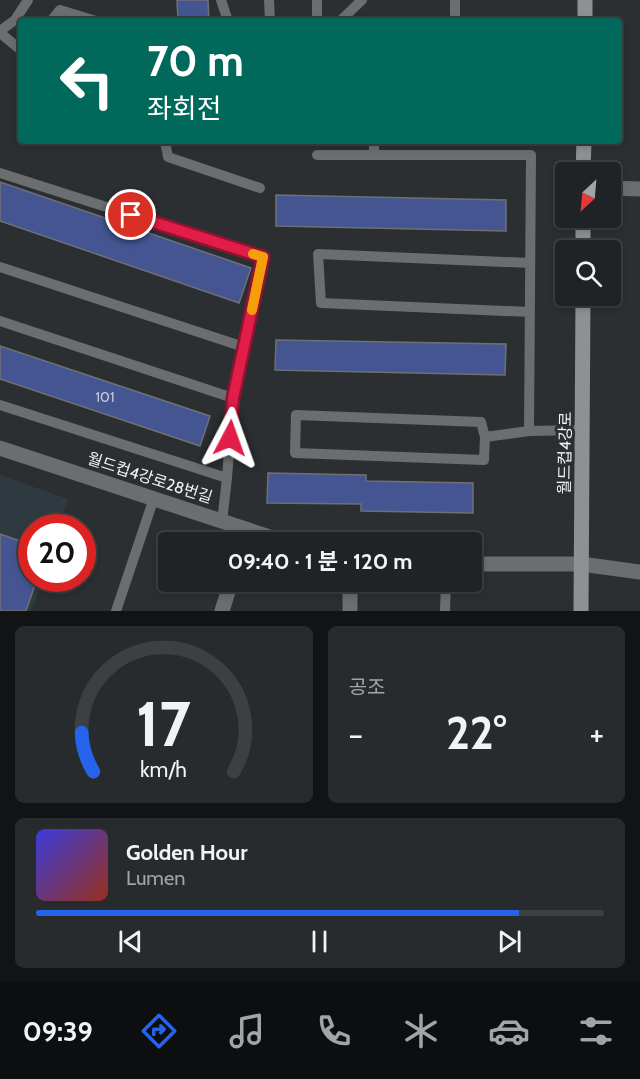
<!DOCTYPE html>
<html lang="ko">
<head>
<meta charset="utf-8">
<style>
	:root { --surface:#202325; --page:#282b2d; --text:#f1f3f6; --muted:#a2a4a7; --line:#3d4042; --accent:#2563eb }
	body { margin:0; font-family:Cabin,"Noto Sans KR",sans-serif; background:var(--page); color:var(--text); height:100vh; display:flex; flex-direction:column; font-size:22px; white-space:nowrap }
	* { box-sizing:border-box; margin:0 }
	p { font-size:20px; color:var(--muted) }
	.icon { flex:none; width:33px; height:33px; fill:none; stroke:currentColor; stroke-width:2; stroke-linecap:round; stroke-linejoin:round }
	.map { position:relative; height:611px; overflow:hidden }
	.side { display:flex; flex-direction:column; gap:15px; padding:15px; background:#121314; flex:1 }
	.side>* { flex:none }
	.guide { position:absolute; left:18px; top:18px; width:604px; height:126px; border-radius:6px; box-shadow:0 3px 9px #0003,0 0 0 2px var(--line); background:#00695c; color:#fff; overflow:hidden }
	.needle { width:39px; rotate:206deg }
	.tools { position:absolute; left:555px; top:162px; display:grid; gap:12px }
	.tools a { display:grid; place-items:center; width:66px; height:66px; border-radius:6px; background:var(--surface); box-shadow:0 3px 9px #0003,0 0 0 2px var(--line); font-size:30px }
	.speed { position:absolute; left:18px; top:514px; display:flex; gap:12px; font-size:30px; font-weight:700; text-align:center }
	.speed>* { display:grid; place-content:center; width:78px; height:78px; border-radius:50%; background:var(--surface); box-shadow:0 3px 9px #0003,0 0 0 2px var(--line); line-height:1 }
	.speed .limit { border:9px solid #d22; background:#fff; color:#111 }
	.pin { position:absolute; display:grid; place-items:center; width:51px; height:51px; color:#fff; margin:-26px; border:3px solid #fff; border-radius:50%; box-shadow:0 2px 6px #0007 }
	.me { position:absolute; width:66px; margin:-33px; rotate:4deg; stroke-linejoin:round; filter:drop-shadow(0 0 4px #0008) }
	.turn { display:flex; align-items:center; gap:21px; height:126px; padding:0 30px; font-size:27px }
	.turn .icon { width:78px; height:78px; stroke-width:2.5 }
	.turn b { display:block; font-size:42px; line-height:51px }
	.big { font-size:45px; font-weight:700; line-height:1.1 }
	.side .tile { flex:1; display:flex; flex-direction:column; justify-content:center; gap:9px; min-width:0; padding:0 21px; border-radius:9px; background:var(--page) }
	.side .dial { align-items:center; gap:0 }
	.dial svg { height:156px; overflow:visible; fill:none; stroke:var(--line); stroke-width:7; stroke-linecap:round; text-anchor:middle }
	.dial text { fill:var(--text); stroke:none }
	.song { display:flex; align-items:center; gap:18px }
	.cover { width:72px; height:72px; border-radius:9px; background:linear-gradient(135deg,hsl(240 70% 55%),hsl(10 70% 35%)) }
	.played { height:6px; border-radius:3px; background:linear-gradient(90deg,var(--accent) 85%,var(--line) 85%) }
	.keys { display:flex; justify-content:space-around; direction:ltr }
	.heat { display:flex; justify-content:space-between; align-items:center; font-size:33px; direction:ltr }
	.side .tiles { flex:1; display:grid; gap:15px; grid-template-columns:1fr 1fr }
	.tile:last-child { grid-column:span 2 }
	.trip { position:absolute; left:158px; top:532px; width:324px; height:60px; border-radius:6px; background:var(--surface); box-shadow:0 3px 9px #0003,0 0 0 2px var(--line); font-weight:700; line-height:60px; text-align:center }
	.tab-bar { display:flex; height:96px; justify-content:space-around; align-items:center; background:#0d0e0f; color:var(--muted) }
	.tab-bar .icon { width:42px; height:42px }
	.tab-bar .current { color:var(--accent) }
	.tab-bar b { font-size:27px; color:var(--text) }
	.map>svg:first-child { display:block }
	.built { fill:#2f3940 }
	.building { fill:#445591; stroke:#6f7075; stroke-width:1.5 }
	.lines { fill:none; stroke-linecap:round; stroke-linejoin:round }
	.lane { stroke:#6b6d6e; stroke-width:10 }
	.street { stroke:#6b6d6e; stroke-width:15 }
	.secondary { stroke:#8d9191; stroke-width:15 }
	.route-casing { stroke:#92132f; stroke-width:15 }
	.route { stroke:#e11d48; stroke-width:10 }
	.slow { stroke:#f59e0b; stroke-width:10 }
	.labels { text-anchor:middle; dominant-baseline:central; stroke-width:6; stroke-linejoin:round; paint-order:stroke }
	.number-label { font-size:14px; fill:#c6ccdd }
	.street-label { font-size:16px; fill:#f1f4f6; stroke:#2b2f31 }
</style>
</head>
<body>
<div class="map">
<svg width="640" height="611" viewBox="0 0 640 611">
	<rect width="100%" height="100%" fill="#2b2f31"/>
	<path class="built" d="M0,475L68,499L59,528H32V579H42L32,611H0Z"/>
	<path class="building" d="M177,0H208L209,21H178Z
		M0,182L251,268L239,303L0,221Z
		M276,195L506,200V231L276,226Z
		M276,340L506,344L505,375L275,370Z
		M0,346L210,416L200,446L0,379Z
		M268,473L366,475V481L473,483V513L361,511V504L267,503Z
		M0,534L32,545V579H37L26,611H0Z"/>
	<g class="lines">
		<path class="lane" d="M221,0L228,21
			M269,0L270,21
			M51,21L60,10L96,21
			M317,21V0
			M340,21L362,0
			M455,21V0
			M0,31L15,20L28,0
			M0,33L21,50
			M165,141L168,157L260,188
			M374,141V155
			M317,155H531L529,431L583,430
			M0,173L263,257L233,398L227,478L222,522
			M0,267L244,347
			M530,312L321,303L318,254L530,263
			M0,321L233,398
			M0,405L227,478
			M485,437L481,422L296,415L295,453L484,460L485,437L529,431
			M116,611L154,498
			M445,611L446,582"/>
		<path class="street" d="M610,188L640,189
			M0,448L288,543
			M471,564H581L640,572
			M350,582V611
			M222,611L231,582"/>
		<path class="secondary" d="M585,21V0
			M583,172L584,141
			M583,250V218
			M581,611L583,296"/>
	</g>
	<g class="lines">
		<defs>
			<path id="route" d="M131,215L263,257L233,398L230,438"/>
		</defs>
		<use href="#route" class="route-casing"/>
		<use href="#route" class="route"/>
		<path class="slow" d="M252,310L263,257L253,254"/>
	</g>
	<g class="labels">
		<g class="number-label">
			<text x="105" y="397">101</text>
		</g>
		<g class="street-label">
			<text transform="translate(565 453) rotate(-89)">월드컵4강로</text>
			<text transform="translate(150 478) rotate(18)">월드컵4강로28번길</text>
		</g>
	</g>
</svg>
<div class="tools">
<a><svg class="needle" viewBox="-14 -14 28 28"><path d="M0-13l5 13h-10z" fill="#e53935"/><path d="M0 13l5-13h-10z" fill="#a2a4a7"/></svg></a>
<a><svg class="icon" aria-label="search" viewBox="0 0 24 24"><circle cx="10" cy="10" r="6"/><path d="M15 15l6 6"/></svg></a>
</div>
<div class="speed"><div class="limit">20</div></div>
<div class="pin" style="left:131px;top:215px;background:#d93025"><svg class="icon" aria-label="arrive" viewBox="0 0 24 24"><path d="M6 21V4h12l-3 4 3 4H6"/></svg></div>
<svg class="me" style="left:230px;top:438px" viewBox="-20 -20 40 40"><path d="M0-17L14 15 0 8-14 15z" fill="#e11d48" stroke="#fff" stroke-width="4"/></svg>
<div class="trip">09:40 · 1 분 · 120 m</div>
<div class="guide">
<div class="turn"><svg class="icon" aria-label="left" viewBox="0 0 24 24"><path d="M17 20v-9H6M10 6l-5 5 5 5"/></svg><div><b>70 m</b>좌회전</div></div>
</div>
</div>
<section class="side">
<div class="tiles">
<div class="tile dial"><svg viewBox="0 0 100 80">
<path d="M14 69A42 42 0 1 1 86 69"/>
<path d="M14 69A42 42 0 0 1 8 49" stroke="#2563eb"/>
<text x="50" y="56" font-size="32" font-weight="700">17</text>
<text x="50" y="72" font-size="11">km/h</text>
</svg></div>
<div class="tile"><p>공조</p>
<div class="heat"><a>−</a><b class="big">22°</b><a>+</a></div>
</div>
<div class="tile">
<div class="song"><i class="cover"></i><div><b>Golden Hour</b><p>Lumen</p></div></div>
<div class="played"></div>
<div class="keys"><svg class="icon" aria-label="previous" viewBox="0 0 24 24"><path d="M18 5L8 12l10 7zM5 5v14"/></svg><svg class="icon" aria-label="pause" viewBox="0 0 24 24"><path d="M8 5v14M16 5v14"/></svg><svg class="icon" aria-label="next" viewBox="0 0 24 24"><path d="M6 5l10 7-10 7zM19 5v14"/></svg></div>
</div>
</div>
</section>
<nav class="tab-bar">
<b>09:39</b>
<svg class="icon current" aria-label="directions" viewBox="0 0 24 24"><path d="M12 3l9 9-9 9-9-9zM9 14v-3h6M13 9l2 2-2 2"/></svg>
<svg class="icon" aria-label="music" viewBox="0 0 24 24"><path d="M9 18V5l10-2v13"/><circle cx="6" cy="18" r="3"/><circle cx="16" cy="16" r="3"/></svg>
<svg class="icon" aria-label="phone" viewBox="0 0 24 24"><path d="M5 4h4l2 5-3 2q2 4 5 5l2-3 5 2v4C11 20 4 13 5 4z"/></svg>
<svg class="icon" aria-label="climate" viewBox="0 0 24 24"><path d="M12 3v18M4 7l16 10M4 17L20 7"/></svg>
<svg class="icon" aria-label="car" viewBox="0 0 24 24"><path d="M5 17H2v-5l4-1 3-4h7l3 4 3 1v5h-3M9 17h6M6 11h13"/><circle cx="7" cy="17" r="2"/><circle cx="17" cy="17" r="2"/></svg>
<svg class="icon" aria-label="filters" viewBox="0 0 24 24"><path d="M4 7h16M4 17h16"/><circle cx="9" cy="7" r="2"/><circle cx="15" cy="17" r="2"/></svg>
</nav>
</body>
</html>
